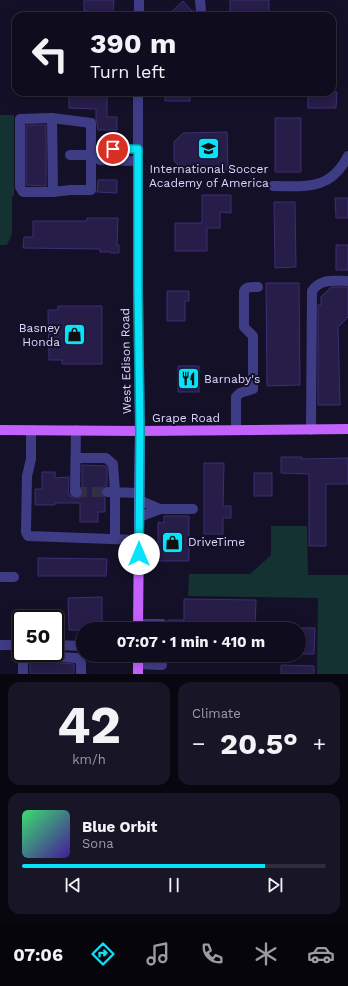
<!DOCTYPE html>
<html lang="en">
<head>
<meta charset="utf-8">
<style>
	:root { --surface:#0f0c1e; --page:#181527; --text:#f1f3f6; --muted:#9b9ba4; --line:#2f2c3c; --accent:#08e3fa }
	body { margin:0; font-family:"Work Sans",sans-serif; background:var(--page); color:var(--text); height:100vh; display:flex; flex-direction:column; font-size:15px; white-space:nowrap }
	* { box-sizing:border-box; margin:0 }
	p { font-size:13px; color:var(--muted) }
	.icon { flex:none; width:22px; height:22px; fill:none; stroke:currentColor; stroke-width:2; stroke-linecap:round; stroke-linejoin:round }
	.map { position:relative; height:674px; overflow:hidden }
	.drawer { display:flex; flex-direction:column; gap:8px; padding:8px; background:#080710; flex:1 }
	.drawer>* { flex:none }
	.hud { position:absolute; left:12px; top:12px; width:324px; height:84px; border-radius:12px; box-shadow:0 2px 10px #0003,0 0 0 1px var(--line); background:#0f0c1e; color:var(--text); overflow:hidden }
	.speed { position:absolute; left:12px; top:610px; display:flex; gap:8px; font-size:20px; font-weight:700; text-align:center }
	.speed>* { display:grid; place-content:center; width:52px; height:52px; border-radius:50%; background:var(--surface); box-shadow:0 2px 10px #0003,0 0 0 1px var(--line); line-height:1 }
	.speed .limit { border:2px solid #111; border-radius:6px; background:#fff; color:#111 }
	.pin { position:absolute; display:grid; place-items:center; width:34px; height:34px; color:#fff; margin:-17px; border:2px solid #fff; border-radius:50%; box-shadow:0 1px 4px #0007 }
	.me { position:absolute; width:44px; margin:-22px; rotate:0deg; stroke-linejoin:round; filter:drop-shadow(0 0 3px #0008) }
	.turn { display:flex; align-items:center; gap:14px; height:84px; padding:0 12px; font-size:18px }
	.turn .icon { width:52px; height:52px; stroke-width:2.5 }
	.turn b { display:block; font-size:28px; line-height:34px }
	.big { font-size:30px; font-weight:700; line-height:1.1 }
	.drawer .widget { flex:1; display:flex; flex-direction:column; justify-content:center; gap:6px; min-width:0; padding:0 14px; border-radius:12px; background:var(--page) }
	.drawer .dial { align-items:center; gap:0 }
	.dial b { font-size:52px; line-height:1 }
	.song { display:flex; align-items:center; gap:12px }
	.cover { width:48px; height:48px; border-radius:6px; background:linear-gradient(135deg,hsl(140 70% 55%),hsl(260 70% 35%)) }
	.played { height:4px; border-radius:2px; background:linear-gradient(90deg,var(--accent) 80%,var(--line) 80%) }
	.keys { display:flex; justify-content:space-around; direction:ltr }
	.heat { display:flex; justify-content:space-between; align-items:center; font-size:22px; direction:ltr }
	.drawer .tiles { flex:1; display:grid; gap:8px; grid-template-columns:1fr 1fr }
	.widget:last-child { grid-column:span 2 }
	.trip { position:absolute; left:76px; top:622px; width:230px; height:40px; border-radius:20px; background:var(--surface); box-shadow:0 2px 10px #0003,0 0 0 1px var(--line); font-weight:700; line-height:40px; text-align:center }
	.tabs { display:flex; height:64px; justify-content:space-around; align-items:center; background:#06050c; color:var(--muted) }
	.tabs .icon { width:28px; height:28px }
	.tabs .on { color:var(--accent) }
	.tabs b { font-size:18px; color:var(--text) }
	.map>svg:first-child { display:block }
	.green { fill:#143231 }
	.building { fill:#261d49; stroke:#3d2f74 }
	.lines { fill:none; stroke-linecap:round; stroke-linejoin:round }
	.minor-tunnel { stroke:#322e48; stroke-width:10; stroke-dasharray:10 5; stroke-linecap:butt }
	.minor { stroke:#3f3c86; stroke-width:10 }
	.major { stroke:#c261fc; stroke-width:10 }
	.route-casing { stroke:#0594a2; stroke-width:10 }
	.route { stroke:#08e3fa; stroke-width:7 }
	.labels { text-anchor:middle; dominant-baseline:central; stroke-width:4; stroke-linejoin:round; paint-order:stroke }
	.poi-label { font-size:12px; fill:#dcd8fe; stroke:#141028; text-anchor:start }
	.street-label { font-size:12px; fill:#dcd8fe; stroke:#141028 }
</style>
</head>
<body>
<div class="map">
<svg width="348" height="674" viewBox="0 0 348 674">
	<rect width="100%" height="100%" fill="#141028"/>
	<path class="green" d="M0,115H14V196H12V234L7,245H0Z
		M271,526H307L308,575H348V674H317L318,598L188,596L189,574H250L271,555Z"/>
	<path class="building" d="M84,0H114L113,16H88V11H84Z
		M230,0H269V13H256V16H246V15H230Z
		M183,1L192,11H194L197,16H167Z
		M69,92H107V117H117V130H98L97,123L96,119V109L69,108Z
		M165,92H190V101H165Z
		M308,92H337L336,108H308Z
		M275,118H301V172H275Z
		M26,125H46V186L26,185Z
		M227,132L228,170L184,171L174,161V142L183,133Z
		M98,180H117V193L97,192Z
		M202,195H231V213L220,212V228H207V251H175V223H202Z
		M335,198H348V218H336Z
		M274,202H295L296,267L275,268Z
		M87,218H118L117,245H119V253H111V252H100V249L23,248L24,237H33V221H87Z
		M336,245H348V270H336Z
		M266,283H299L300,385L267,386Z
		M331,287H348V317L338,327L340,405H318V305H321V297Z
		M167,291H189V301H185V321H167Z
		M58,306H102V364H62V360H49L48,310H58Z
		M178,366H199V392H178Z
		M281,457H302V459L348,458V484H326V546H309V474L281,473Z
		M204,463H224L223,506H231V518H223V534H204Z
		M82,465L105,466L107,467V486H104L101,491L102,495L105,498V512H98V522H80V503H55V505H35V489H42V472H55V478L69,477L68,492L70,496L75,498L81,497L83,492L82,488Z
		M254,473H272V496H254Z
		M164,516H189V561H158V522L164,523Z
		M38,558L107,559L106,576H38Z
		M102,597V629H83V630H69L68,598Z
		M184,599L256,600L255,629H167L168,624V620H184Z
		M299,628H315L314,654H299Z
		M30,662H45L74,664V674H30Z
		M281,665L314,666V674H281Z"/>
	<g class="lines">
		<path class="minor-tunnel" d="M77,492H107"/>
		<path class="minor" d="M200,0L201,11
			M139,16V0
			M138,92V291L140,431
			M52,118L91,123V190H70L53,192Z
			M52,118L20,119V187L23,192H53
			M70,155H96L100,160L138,161
			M96,155L100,149H138
			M273,186C306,186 330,191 348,156
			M31,430V459L27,476L26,532L28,536L139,540
			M76,430L75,492H77
			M236,430V397L240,393L253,389V336L244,327V291C246,286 253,287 258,287
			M311,430L312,291C321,278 334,281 348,281
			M76,458H106L113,464L115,492V539
			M107,492L139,493
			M139,500L160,509
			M139,517L160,509H193
			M0,577H14
			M138,624H162
			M0,645H21
			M55,645L83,646
			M107,655L138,656
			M138,664L162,665
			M23,674V655H43L60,657L76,658L79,659L81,663V674"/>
		<path class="major" d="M0,430L140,431L348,429
			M138,629L140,431
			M138,674V655"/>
	</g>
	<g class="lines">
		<defs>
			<path id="route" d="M113,149H138V291L140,431L139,554"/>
		</defs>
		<use href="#route" class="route-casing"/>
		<use href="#route" class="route"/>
	</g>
	<defs>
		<symbol id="school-square" viewBox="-11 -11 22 22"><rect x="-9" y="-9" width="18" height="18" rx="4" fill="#08e3fa" stroke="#141028"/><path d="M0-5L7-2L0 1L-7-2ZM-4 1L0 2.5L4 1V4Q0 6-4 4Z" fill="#111"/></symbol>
		<symbol id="shop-square" viewBox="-11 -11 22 22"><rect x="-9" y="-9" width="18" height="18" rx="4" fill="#08e3fa" stroke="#141028"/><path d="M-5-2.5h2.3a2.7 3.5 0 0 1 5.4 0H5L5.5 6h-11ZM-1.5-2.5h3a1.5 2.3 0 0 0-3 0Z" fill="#111"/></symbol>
		<symbol id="restaurant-square" viewBox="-11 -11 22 22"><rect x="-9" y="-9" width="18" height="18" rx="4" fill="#08e3fa" stroke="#141028"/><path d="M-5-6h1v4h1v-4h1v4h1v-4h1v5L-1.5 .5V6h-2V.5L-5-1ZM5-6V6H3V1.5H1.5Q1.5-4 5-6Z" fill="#111"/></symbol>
	</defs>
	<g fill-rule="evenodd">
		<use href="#school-square" x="196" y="136" width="25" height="25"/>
		<use href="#shop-square" x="62" y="322" width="25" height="25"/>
		<use href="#restaurant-square" x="176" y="366" width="25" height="25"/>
		<use href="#shop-square" x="160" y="530" width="25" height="25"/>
	</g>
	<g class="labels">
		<g class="poi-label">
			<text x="209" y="169" text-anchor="middle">International Soccer<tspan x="209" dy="14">Academy of America</tspan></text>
			<text x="60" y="328" text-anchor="end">Basney<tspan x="60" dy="14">Honda</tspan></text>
			<text x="204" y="379">Barnaby's</text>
			<text x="188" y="542">DriveTime</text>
		</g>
		<g class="street-label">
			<text transform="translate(126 361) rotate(-91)">West Edison Road</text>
			<text x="186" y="418">Grape Road</text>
		</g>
	</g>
</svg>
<div class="speed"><div class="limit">50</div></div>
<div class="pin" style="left:113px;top:149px;background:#d93025"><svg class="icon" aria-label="arrive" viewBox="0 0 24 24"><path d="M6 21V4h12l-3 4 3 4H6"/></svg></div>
<svg class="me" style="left:139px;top:554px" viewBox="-20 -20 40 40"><circle r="19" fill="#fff"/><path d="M0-13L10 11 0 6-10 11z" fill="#08e3fa"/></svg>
<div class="trip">07:07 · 1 min · 410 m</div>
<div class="hud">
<div class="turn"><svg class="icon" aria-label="left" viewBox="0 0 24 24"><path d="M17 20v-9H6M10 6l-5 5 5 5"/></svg><div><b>390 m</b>Turn left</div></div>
</div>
</div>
<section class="drawer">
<div class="tiles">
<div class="widget dial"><b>42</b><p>km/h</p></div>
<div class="widget"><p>Climate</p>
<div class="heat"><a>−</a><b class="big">20.5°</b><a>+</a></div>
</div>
<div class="widget">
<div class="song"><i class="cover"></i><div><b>Blue Orbit</b><p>Sona</p></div></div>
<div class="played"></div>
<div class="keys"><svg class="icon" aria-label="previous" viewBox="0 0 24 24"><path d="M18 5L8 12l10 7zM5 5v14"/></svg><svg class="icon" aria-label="pause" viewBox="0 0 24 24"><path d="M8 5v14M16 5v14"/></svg><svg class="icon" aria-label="next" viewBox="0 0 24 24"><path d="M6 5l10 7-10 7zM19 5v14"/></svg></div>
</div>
</div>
</section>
<nav class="tabs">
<b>07:06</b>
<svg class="icon on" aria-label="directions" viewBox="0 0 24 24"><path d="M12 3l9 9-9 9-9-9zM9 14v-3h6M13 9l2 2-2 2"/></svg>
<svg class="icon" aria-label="music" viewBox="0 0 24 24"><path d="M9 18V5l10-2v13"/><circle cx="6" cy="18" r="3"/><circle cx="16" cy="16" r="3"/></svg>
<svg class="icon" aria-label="phone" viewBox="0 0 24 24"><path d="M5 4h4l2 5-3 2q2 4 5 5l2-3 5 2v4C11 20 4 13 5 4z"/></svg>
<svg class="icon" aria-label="climate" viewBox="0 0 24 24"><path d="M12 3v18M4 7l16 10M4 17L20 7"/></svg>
<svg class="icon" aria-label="car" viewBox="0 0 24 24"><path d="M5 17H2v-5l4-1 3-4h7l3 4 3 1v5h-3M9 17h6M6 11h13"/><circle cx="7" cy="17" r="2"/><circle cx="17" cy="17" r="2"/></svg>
</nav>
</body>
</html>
